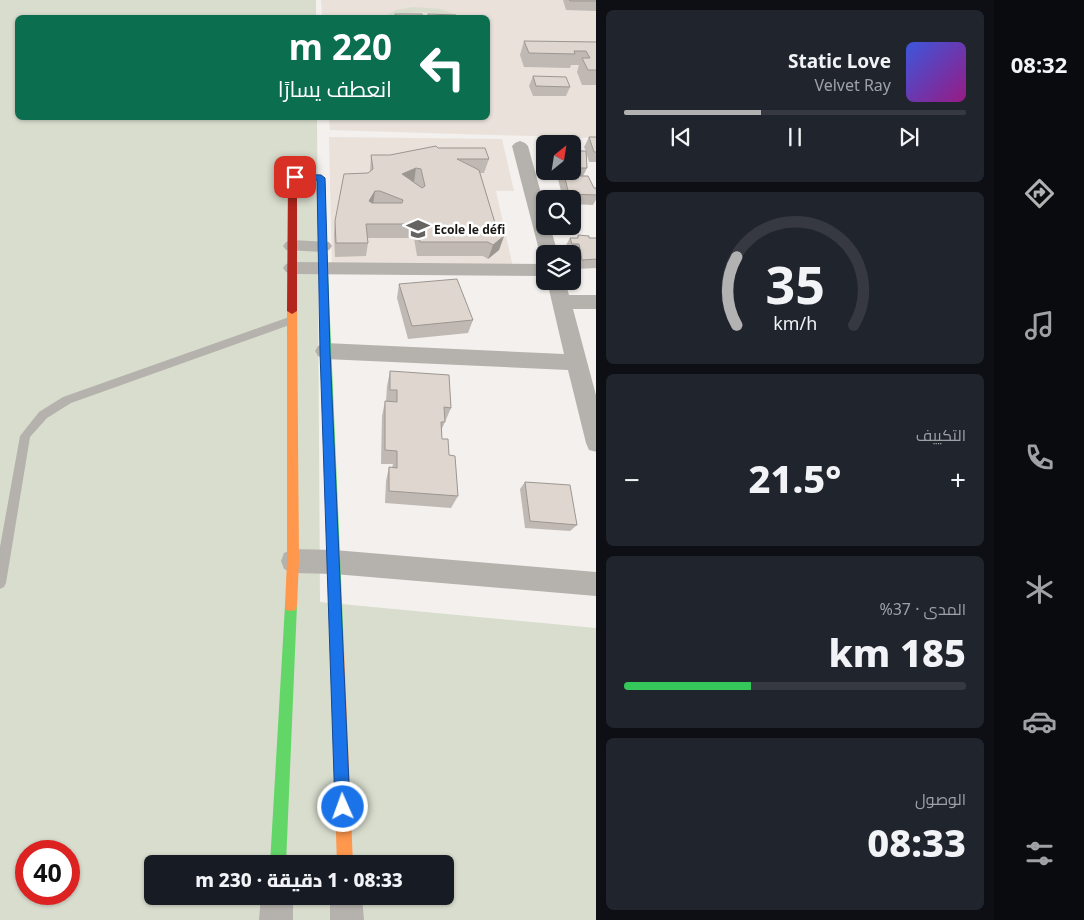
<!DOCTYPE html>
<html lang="ar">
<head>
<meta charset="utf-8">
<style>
	:root { --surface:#171b24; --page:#20242c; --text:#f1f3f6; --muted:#9ea1a6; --line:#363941; --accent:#b2b2b3 }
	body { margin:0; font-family:"Noto Sans",Cairo,sans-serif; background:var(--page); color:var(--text); direction:rtl; height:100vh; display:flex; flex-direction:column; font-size:19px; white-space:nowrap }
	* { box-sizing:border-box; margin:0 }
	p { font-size:16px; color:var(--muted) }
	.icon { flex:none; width:28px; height:28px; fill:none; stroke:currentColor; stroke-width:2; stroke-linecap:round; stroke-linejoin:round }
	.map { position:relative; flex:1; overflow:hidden; direction:ltr }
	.details { display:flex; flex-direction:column; gap:10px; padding:10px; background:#0d0f14; width:398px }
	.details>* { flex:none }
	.guide { position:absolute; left:15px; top:15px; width:475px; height:105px; border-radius:8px; box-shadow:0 1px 4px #0004; direction:rtl; background:#0b6e4f; color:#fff; overflow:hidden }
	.needle { width:32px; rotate:30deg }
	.buttons { position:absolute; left:536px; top:135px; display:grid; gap:10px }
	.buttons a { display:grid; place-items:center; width:45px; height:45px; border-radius:8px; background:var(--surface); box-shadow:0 1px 4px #0004; font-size:25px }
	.speed { position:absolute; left:15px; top:840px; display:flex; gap:10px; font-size:25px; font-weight:700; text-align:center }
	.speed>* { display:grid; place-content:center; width:65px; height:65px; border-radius:50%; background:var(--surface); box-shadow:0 1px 4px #0004; line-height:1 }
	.speed .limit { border:8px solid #d22; background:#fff; color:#111 }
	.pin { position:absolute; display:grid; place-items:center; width:42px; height:42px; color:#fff; margin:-21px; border-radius:10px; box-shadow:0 2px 8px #0006 }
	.me { position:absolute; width:55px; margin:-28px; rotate:358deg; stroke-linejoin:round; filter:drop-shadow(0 0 4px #0008) }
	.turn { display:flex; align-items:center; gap:18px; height:105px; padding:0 15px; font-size:22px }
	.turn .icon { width:65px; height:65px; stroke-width:2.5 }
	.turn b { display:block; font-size:35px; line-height:42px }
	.big { font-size:38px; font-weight:800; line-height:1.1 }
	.details .tile { flex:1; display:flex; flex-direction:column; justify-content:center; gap:8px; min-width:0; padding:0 18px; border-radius:8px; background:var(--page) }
	.details .dial { align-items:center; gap:0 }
	.dial svg { height:130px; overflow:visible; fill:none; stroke:var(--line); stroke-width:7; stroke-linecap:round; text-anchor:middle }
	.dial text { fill:var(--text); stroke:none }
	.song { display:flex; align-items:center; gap:15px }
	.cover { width:60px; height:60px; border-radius:8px; background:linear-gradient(135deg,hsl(230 70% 55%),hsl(310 70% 35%)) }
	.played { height:5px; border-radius:2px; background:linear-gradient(90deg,var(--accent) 40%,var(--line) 40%) }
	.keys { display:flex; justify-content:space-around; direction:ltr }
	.heat { display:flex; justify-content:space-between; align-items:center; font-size:28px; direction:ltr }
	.charge { height:8px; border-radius:4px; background:linear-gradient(90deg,#34c759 37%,var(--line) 0) }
	.trip { position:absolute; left:144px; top:855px; width:310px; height:50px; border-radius:8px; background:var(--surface); box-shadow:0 1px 4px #0004; font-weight:800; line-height:50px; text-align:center; direction:rtl }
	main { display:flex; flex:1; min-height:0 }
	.tabs { display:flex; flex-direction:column; width:90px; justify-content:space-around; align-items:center; background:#090b0e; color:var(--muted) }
	.tabs .icon { width:35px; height:35px }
	.tabs .current { color:var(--accent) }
	.tabs b { font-size:22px; color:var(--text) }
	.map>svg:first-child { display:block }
	.built { fill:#e9e1da }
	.green { fill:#d9ddce; fill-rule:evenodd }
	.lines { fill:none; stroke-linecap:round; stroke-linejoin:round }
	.lane { fill:#b5b1ac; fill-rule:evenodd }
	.street { fill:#b5b1ac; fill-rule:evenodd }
	.fast { fill:#63d668; fill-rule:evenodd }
	.slow { fill:#ff974d; fill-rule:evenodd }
	.jam { fill:#b3261e; fill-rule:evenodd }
	.wall { fill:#c0b8b2 }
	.shaded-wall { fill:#9c9691 }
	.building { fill:#dfd6cf; stroke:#9c9691; fill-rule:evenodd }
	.route { fill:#1a73e8; stroke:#114b97 }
	.labels { text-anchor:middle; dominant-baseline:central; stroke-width:5; stroke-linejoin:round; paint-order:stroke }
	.far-poi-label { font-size:12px; font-weight:bold; fill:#191715; stroke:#fefefe; text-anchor:start }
</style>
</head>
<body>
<main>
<nav class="tabs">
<b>08:32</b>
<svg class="icon current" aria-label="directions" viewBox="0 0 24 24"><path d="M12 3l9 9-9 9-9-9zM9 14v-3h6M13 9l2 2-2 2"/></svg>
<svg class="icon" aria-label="music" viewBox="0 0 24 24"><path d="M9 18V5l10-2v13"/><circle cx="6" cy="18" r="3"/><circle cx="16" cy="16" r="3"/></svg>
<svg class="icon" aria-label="phone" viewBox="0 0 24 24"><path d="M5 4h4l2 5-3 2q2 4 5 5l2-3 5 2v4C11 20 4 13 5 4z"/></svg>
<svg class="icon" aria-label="climate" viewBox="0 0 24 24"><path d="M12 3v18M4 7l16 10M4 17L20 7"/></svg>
<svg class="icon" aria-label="car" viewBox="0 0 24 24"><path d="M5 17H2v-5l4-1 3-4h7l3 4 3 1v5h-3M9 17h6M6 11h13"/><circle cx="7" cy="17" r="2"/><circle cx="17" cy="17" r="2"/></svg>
<svg class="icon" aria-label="filters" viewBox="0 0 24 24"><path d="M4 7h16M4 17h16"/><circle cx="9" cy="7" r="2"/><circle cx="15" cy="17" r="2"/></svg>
</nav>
<section class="details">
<div class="tile">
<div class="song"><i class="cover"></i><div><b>Static Love</b><p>Velvet Ray</p></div></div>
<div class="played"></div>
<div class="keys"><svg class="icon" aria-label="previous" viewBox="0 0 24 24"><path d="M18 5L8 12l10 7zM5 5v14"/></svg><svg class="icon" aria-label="pause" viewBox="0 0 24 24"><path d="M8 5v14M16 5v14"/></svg><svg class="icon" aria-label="next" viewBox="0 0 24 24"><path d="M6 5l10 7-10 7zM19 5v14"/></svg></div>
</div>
<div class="tile dial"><svg viewBox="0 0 100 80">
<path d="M14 69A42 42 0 1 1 86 69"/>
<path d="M14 69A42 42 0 0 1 14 27" stroke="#b2b2b3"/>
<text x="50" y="56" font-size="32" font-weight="700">35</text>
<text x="50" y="72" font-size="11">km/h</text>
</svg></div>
<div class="tile"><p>التكييف</p>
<div class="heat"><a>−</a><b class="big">21.5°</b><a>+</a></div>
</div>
<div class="tile"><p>المدى · 37%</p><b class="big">185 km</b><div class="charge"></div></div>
<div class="tile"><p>الوصول</p><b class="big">08:33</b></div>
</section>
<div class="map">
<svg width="597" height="920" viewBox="0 0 597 920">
	<rect width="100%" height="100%" fill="#f3f0ed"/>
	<path class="built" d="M321,0H596V138L330,130L329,118H488V18L322,17Z
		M329,137L502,139L514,191H496L513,267L332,268Z"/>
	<path class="green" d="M0,0H316V17L18,18V118H317L320,602L596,628V920H0ZM26,851H69V894H26ZM152,864H445V896H152Z
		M413,7L441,9L462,17C448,17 435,12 420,12C406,12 395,17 381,18L396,10Z"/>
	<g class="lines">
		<path class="lane" d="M292,316L297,320L295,323L71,403L47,418L30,437L6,583L4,587L0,589V547L20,436L39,412L63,397Z"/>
		<path class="street" d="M520,141L525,143L528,146L545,208V226H550L558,254H545V259L540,254L512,146L515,143Z
			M292,240L329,242L332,246L329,250L323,252L286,250L283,246L286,242Z
			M292,262L545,264V276L292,274L286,272L283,268L286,264Z
			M547,281H565L569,295H597V309H573L597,399V452L589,450L586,443L568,370L325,359L318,356L315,351L318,346L325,343L564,354Z
			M293,549L334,550L597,572V596L334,574L293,573L284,569L281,561L284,553Z
			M261,896H293V920H259Z
			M330,896H362L364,920H330Z"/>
		<path class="fast" d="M322,223L326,226L344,649L342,654L337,656L332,654L330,649L318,226Z
			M291,599L296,600L297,605L286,864H270L285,605L286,600Z"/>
		<path class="slow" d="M292,308L297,311L299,561L297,605L296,610L291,611L286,610L285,605L287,561V311Z
			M337,642L342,644L344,649L353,864H337L330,649L332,644Z"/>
		<path class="jam" d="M292,175L321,176L325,178L326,226L322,229L318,226L317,180L297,179V311L292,314L287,311L288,179Z"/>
	</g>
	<path class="wall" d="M563,0H597V11L566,10Z
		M524,41L597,42V85H582L577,72L579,65H571L570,68L524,67L520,55Z
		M533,76L570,87L566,96H533L529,86Z
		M589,137H597V162H589L586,152L587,168L583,176L597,191V198L593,205L572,204V199H563L556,171H572L586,151L584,147Z
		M438,148L489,159L484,173H480L498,233L504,236L499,250L488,259L483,256H417L414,238H368V243L366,256L335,257L334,235L335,221L370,172L371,155H390Z
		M578,235L589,238H597V268L576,269L574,254L567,253L565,247L570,238H577Z
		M399,284L473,320L468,333L408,339L397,298Z
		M390,371L451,408L441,431L442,439L449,455L458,496L451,508L385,503L386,481L389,467L392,468L393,464H381L382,416L385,401L386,402L387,386Z
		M525,482L577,525L570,531L525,528L520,489Z"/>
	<path class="shaded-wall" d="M416,168L414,182L402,174Z
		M375,191L373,205L369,201Z
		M504,236L499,250L488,259L493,245Z"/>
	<path class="building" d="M569,0H597V1H570Z
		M395,14H422L423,18H395Z
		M428,14L456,15L457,18H429Z
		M524,41L597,42V70H588L582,58H590L586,51H574L575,54L529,53Z
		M533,76L566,77L570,87L536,86Z
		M589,137H597V152H594Z
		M436,146L438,148H485L489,159H457L479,170L498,233L504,236L493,245L488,242H420L417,224H366L368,243H336L335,221L344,174L368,173L373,169L371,155H390ZM416,168L421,169L425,186L422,188L402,174ZM375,191H380L403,200L402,203H372L369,201Z
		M572,151H586L587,168H578L581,174H579L580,176H588L594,188H596L597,195L569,194L563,171H572Z
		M578,235L589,236V238H597V259L582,260L579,244H572L570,238H578Z
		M457,279L473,320L412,326L399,284Z
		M390,371L449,375L451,408L444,407L445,422H441L442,439H448L449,455L455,456L458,496L389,491V467L397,468V451L385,450V401L397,402V390H390Z
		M525,482L570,485L577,525L530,521Z"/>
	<path class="route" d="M295,174L321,175L325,178L330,351L350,807L348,813L343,815L337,813L335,807L320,351L317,180L292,178V175Z"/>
	<defs>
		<symbol id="school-bare" viewBox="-9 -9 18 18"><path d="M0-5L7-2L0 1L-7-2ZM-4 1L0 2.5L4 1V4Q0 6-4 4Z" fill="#656361" stroke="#fefefe" stroke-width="2.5" paint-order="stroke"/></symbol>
	</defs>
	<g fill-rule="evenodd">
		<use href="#school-bare" x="402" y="213" width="32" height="32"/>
	</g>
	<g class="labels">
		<g class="far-poi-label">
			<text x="434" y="229">Ecole le défi</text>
		</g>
	</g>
</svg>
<div class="buttons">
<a><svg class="needle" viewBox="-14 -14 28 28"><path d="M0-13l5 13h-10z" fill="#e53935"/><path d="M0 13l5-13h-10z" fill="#9ea1a6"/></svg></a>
<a><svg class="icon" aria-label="search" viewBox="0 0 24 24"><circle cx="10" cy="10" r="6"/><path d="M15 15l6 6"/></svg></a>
<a><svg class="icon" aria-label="layers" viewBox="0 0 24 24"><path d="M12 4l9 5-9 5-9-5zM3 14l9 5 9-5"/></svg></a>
</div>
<div class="speed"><div class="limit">40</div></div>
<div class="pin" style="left:295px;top:177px;background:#d93025"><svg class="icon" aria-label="arrive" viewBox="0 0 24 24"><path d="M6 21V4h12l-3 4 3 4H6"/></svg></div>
<svg class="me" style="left:343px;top:807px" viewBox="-20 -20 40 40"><circle r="17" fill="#1a73e8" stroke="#fff" stroke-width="3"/><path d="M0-11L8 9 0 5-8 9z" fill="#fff"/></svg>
<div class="trip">08:33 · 1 دقيقة · 230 m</div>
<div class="guide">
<div class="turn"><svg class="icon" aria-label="left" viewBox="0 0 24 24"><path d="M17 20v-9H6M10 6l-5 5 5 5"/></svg><div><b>220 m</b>انعطف يسارًا</div></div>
</div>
</div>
</main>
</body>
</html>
